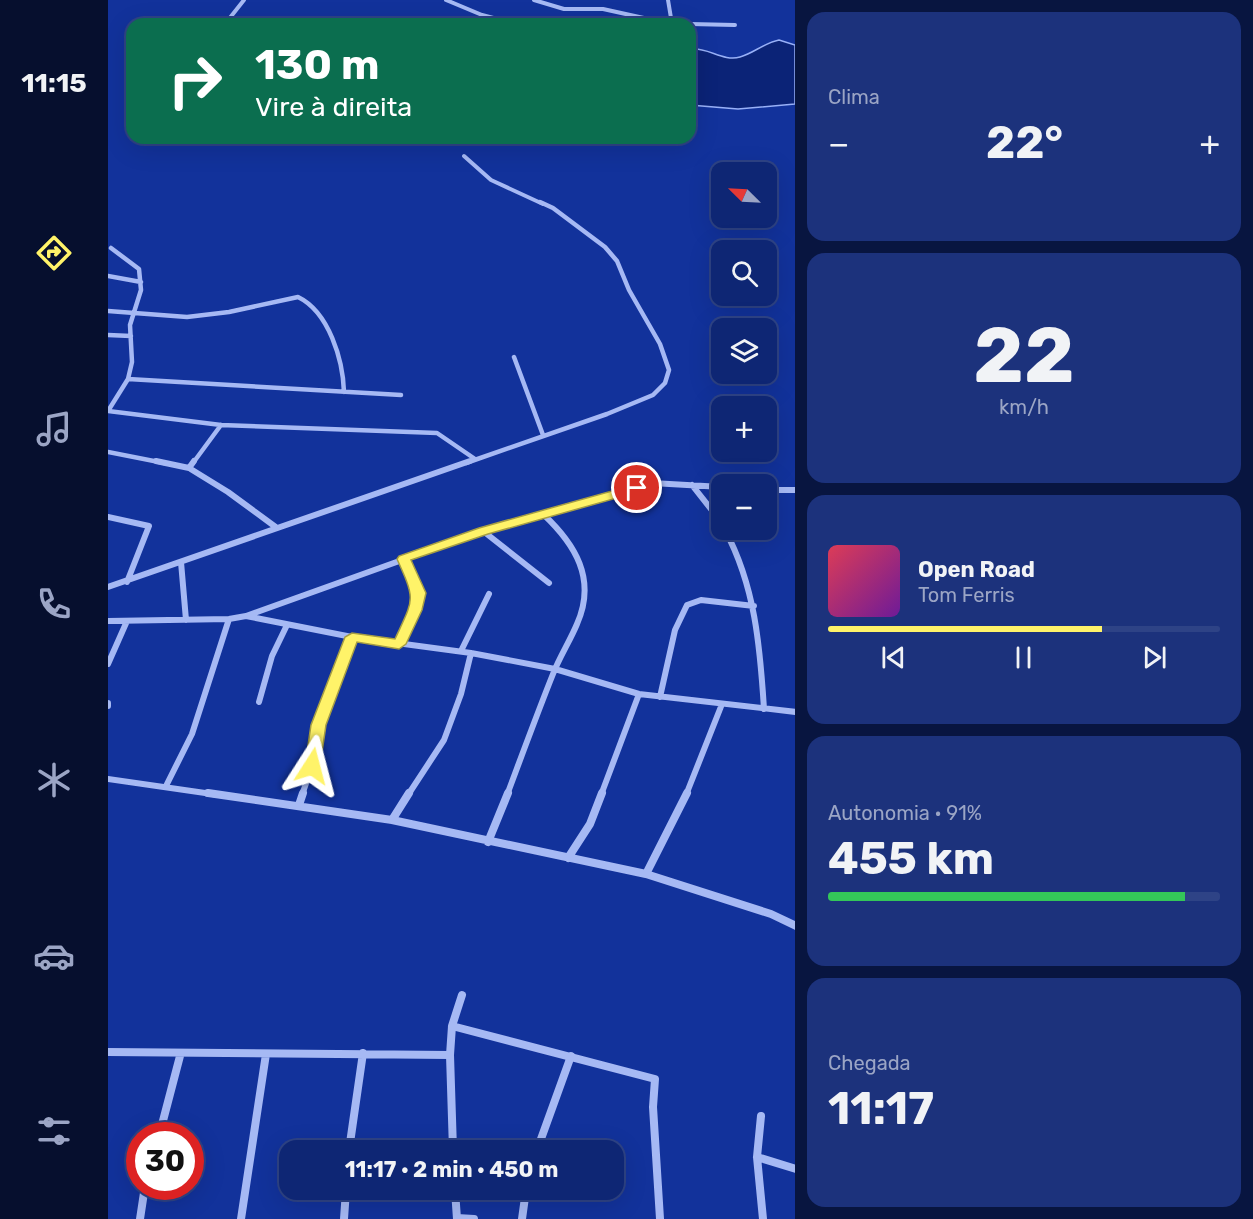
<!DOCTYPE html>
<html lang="pt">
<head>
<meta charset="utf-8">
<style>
	:root { --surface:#0e2674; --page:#1c327c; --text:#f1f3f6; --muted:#9ba5c5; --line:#2e4386; --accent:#fff369 }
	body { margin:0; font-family:Rubik,sans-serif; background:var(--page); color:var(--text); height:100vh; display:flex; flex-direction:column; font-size:22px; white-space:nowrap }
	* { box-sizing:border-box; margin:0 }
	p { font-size:20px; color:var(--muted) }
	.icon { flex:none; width:33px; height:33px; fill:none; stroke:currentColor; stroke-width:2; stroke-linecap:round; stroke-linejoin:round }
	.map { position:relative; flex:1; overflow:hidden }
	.side { display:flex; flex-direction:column; gap:12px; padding:12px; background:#081540; width:458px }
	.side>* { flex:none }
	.hud { position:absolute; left:18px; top:18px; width:570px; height:126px; border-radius:18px; box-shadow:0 6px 24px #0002,0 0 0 2px var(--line); background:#0b6e4f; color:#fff; overflow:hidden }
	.needle { width:39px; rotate:294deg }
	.fabs { position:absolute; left:603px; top:162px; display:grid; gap:12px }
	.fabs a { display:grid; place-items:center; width:66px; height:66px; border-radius:12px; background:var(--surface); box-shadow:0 6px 24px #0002,0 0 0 2px var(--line); font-size:30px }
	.speed { position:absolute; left:18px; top:1122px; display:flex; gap:12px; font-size:30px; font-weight:700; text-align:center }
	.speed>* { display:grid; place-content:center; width:78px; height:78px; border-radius:50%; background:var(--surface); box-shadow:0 6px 24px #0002,0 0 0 2px var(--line); line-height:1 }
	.speed .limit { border:9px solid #d22; background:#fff; color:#111 }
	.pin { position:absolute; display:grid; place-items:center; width:51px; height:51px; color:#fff; margin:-26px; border:3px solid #fff; border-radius:50%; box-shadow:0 2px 6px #0007 }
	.me { position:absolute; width:66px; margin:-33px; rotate:9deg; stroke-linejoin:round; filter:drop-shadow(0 0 4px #0008) }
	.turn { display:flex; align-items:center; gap:21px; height:126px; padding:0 30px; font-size:27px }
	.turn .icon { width:78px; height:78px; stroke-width:2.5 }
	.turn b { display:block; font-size:42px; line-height:51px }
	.big { font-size:45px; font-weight:700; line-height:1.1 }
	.side .card { flex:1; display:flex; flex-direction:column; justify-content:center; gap:9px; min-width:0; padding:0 21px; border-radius:18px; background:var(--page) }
	.side .dial { align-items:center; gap:0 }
	.dial b { font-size:78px; line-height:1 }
	.song { display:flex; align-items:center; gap:18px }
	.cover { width:72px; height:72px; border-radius:9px; background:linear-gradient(135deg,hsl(350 70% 55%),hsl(280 70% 35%)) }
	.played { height:6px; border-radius:3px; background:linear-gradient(90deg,var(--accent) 70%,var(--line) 70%) }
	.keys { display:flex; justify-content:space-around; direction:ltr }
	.heat { display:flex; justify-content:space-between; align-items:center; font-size:33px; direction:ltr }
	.charge { height:9px; border-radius:4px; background:linear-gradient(90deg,#34c759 91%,var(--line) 0) }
	.trip { position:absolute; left:171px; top:1140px; width:345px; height:60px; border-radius:18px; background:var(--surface); box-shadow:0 6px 24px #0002,0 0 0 2px var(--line); font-weight:700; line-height:60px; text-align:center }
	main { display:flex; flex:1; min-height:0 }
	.tab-bar { display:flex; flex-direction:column; width:108px; justify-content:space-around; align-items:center; background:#060f2e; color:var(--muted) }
	.tab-bar .icon { width:42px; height:42px }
	.tab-bar .selected { color:var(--accent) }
	.tab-bar b { font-size:27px; color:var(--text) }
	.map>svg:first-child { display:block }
	.water { fill:#0b2377; stroke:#98b0f7; stroke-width:1.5 }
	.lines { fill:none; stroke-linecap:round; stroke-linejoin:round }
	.minor-far3 { stroke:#a6b9f4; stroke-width:4 }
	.minor-far2 { stroke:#a6b9f4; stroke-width:4.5 }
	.minor-far1 { stroke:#a6b9f4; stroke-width:6 }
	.minor { stroke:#a6b9f4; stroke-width:8 }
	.route { fill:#fff369; stroke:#a69e44; stroke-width:1.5 }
</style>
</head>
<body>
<main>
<nav class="tab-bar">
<b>11:15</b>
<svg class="icon selected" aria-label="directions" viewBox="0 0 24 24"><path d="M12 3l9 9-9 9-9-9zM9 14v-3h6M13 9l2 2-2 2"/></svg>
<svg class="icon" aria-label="music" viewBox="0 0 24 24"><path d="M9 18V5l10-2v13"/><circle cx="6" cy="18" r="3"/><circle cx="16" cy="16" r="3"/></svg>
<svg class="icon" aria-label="phone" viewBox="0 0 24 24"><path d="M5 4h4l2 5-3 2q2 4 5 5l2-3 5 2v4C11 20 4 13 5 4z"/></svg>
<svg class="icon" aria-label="climate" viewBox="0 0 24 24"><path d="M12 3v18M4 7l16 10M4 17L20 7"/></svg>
<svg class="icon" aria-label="car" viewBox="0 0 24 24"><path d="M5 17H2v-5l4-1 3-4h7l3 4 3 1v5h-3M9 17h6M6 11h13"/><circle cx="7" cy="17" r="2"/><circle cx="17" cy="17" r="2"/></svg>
<svg class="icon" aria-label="filters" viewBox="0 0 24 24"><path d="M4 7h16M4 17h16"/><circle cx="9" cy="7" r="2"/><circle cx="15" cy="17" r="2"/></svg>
</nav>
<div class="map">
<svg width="688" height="1219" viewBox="0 0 688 1219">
	<rect width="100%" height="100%" fill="#12329b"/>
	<path class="water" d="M671,40L687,45V104L630,109L582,105V49C600,47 615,62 632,57C646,53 656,43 671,40Z"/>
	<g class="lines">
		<path class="minor-far3" d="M338,0L374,15L408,24
			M426,0L456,9H495L563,24
			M560,0L564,24
			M117,24L136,0
			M582,24L627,25
			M356,156L383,180L435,204"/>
		<path class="minor-far2" d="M0,276L33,282
			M0,311L79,317L121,312L190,297C221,312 235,360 236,392
			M0,335L23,336
			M406,357L435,435
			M20,379L293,395
			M0,411L113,425L329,433L367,459
			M0,411L20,379L24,362L22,325L33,290L31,269L3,248
			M0,452L56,463
			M85,463L113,425
			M358,463L499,414L545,395L557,383L561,370L552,344L521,290L509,261L497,247L445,208L432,202"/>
		<path class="minor-far1" d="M48,461L81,468L120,492L169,528
			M81,468L86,461
			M584,485L614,523
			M658,490H688
			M0,517L41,526L19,582
			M617,530C647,586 652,646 656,709
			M375,531L441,583
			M73,562L78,620
			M0,587L362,461
			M138,616L375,531L544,483L614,487
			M0,621L121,619L138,616L244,637L363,653L447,669L531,694L688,712
			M291,644C308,609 315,596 296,559
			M353,651L381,594
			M0,664L19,621
			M552,697L567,630L579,605L593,600L646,606
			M151,702L164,656L179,625
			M0,703V706
			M0,779L111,795
			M58,786L84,734L121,619
			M194,795L204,766L211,725L244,637
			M300,795L336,740L353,694L363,653
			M399,795C414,755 429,714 445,674C452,656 462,641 469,624C489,579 467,544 435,514
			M493,795L531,694
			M578,795L614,704"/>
		<path class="minor" d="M100,793L284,820L538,874L663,914L688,926
			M191,805L195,793
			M284,820L301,793
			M380,842L400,793
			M460,858L482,824L494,793
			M538,874L579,793
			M344,1026L547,1079L545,1107L552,1219
			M0,1052L342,1055
			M653,1116L649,1157L655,1219
			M51,1136L72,1056
			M241,1150L255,1053
			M345,1150L342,1055L344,1026L354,995
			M429,1150L463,1056
			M649,1157L688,1169
			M347,1190L349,1219
			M349,1218L366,1219
			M32,1219L37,1186
			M133,1219L158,1054
			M236,1219L238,1190
			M414,1219L418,1190"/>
	</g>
	<path class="route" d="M529,484L535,488L534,491L380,534L303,560L318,593L314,610L298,644L291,649L249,642L218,725L212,766L210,770H199L197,766L203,725L237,637L244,633L287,639C306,598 308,601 289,559L291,556L371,528Z"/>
</svg>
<div class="fabs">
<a><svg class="needle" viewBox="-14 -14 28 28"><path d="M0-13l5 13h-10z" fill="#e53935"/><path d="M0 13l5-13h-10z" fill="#9ba5c5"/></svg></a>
<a><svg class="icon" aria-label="search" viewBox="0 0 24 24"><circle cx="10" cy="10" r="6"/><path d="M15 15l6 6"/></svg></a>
<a><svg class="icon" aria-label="layers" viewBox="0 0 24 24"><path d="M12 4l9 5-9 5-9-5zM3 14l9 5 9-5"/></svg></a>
<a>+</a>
<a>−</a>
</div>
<div class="speed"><div class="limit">30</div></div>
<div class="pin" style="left:529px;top:488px;background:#d93025"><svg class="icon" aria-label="arrive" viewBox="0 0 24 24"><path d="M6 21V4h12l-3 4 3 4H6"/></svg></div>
<svg class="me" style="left:204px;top:766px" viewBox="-20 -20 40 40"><path d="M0-17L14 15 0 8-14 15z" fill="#fff369" stroke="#fff" stroke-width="4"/></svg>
<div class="trip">11:17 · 2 min · 450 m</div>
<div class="hud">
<div class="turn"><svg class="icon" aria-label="right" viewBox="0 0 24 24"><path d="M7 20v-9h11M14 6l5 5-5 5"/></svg><div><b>130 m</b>Vire à direita</div></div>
</div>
</div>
<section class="side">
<div class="card"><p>Clima</p>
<div class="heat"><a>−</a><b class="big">22°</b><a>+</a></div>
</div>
<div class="card dial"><b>22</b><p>km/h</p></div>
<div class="card">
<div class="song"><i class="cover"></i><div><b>Open Road</b><p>Tom Ferris</p></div></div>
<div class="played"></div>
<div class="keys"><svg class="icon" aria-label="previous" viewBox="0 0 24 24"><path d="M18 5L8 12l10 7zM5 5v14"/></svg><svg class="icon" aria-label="pause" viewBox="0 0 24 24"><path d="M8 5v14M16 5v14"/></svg><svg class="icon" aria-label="next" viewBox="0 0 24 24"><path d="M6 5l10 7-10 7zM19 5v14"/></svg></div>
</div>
<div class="card"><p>Autonomia · 91%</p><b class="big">455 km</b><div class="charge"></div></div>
<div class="card"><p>Chegada</p><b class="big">11:17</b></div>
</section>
</main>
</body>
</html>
